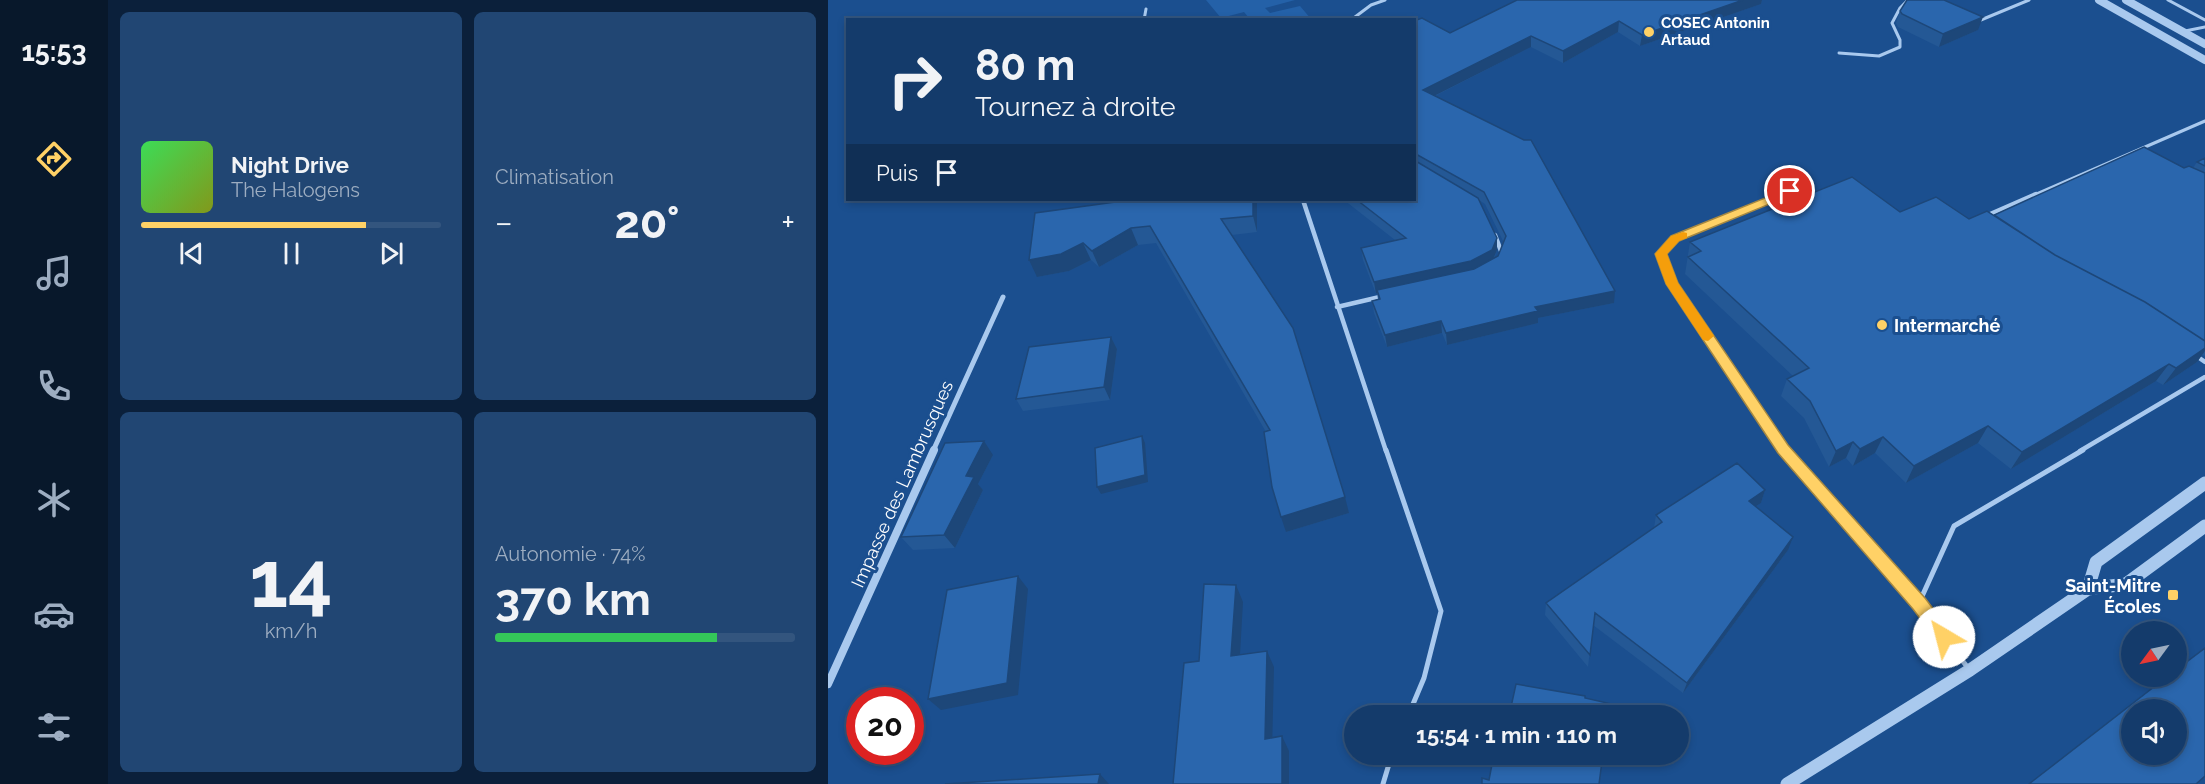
<!DOCTYPE html>
<html lang="fr">
<head>
<meta charset="utf-8">
<style>
	:root { --surface:#143b6b; --page:#214673; --text:#f1f3f6; --muted:#9dadc1; --line:#33557e; --accent:#ffd166 }
	body { margin:0; font-family:Raleway,sans-serif; background:var(--page); color:var(--text); height:100vh; display:flex; flex-direction:column; font-size:22px; white-space:nowrap }
	* { box-sizing:border-box; margin:0 }
	p { font-size:20px; color:var(--muted) }
	.icon { flex:none; width:33px; height:33px; fill:none; stroke:currentColor; stroke-width:2; stroke-linecap:round; stroke-linejoin:round }
	.map { position:relative; flex:1; overflow:hidden }
	.details { display:flex; flex-direction:column; gap:12px; padding:12px; background:#0b203b; width:720px }
	.details>* { flex:none }
	.top-card { position:absolute; left:18px; top:18px; width:570px; height:183px; border-radius:0px; box-shadow:0 3px 9px #0003,0 0 0 2px var(--line); background:#143b6b; color:var(--text); overflow:hidden }
	.needle { width:39px; rotate:237deg }
	.tools { position:absolute; left:1293px; top:621px; display:grid; gap:12px }
	.tools a { display:grid; place-items:center; width:66px; height:66px; border-radius:50%; background:var(--surface); box-shadow:0 3px 9px #0003,0 0 0 2px var(--line); font-size:30px }
	.speed { position:absolute; left:18px; top:687px; display:flex; gap:12px; font-size:30px; font-weight:700; text-align:center }
	.speed>* { display:grid; place-content:center; width:78px; height:78px; border-radius:50%; background:var(--surface); box-shadow:0 3px 9px #0003,0 0 0 2px var(--line); line-height:1 }
	.speed .limit { border:9px solid #d22; background:#fff; color:#111 }
	.pin { position:absolute; display:grid; place-items:center; width:51px; height:51px; color:#fff; margin:-26px; border:3px solid #fff; border-radius:50%; box-shadow:0 2px 6px #0007 }
	.me { position:absolute; width:66px; margin:-33px; rotate:323deg; stroke-linejoin:round; filter:drop-shadow(0 0 4px #0008) }
	.turn { display:flex; align-items:center; gap:21px; height:126px; padding:0 30px; font-size:27px }
	.turn .icon { width:78px; height:78px; stroke-width:2.5 }
	.turn b { display:block; font-size:42px; line-height:51px }
	.then { display:flex; align-items:center; height:57px; padding:0 30px; background:#0003; gap:12px; font-size:22px }
	.big { font-size:45px; font-weight:700; line-height:1.1 }
	.details .widget { flex:1; display:flex; flex-direction:column; justify-content:center; gap:9px; min-width:0; padding:0 21px; border-radius:9px; background:var(--page) }
	.details .dial { align-items:center; gap:0 }
	.dial b { font-size:78px; line-height:1 }
	.song { display:flex; align-items:center; gap:18px }
	.cover { width:72px; height:72px; border-radius:9px; background:linear-gradient(135deg,hsl(130 70% 55%),hsl(70 70% 35%)) }
	.played { height:6px; border-radius:3px; background:linear-gradient(90deg,var(--accent) 75%,var(--line) 75%) }
	.keys { display:flex; justify-content:space-around; direction:ltr }
	.heat { display:flex; justify-content:space-between; align-items:center; font-size:33px; direction:ltr }
	.charge { height:9px; border-radius:4px; background:linear-gradient(90deg,#34c759 74%,var(--line) 0) }
	.details .tiles { flex:1; display:grid; gap:12px; grid-template-columns:repeat(2,1fr) }
	.trip { position:absolute; left:516px; top:705px; width:345px; height:60px; border-radius:30px; background:var(--surface); box-shadow:0 3px 9px #0003,0 0 0 2px var(--line); font-weight:700; line-height:60px; text-align:center }
	main { display:flex; flex:1; min-height:0 }
	.tabs { display:flex; flex-direction:column; width:108px; justify-content:space-around; align-items:center; background:#08182b; color:var(--muted) }
	.tabs .icon { width:42px; height:42px }
	.tabs .selected { color:var(--accent) }
	.tabs b { font-size:27px; color:var(--text) }
	.map>svg:first-child { display:block }
	.green { fill:#2461a8 }
	.lines { fill:none; stroke-linecap:round; stroke-linejoin:round }
	.service-far2 { stroke:#a9c9ee; stroke-width:3 }
	.service-far1 { stroke:#a9c9ee; stroke-width:4.5 }
	.service { stroke:#a9c9ee; stroke-width:5 }
	.minor-far1 { stroke:#a9c9ee; stroke-width:5 }
	.minor { stroke:#a9c9ee; stroke-width:8 }
	.tertiary-far1 { stroke:#a9c9ee; stroke-width:8 }
	.tertiary { stroke:#a9c9ee; stroke-width:13 }
	.wall { fill:#245895; fill-rule:evenodd }
	.shaded-wall { fill:#1d4779 }
	.building { fill:#2a66ad; stroke:#1d4779; stroke-width:1.5; fill-rule:evenodd }
	.route { fill:#ffd166; stroke:#a68842; stroke-width:1.5 }
	.slow { fill:#f59e0b }
	.poi-dot { fill:#ffd166; stroke:#1b4f8f; stroke-width:2 }
	.labels { text-anchor:middle; dominant-baseline:central; stroke-width:6; stroke-linejoin:round; paint-order:stroke }
	.far-poi-label { font-size:15px; font-weight:bold; fill:#fff; stroke:#1b4f8f; text-anchor:start }
	.poi-label { font-size:18px; font-weight:bold; fill:#fff; stroke:#1b4f8f; text-anchor:start }
	.street-label { font-size:18px; fill:#fff; stroke:#1b4f8f }
</style>
</head>
<body>
<main>
<nav class="tabs">
<b>15:53</b>
<svg class="icon selected" aria-label="directions" viewBox="0 0 24 24"><path d="M12 3l9 9-9 9-9-9zM9 14v-3h6M13 9l2 2-2 2"/></svg>
<svg class="icon" aria-label="music" viewBox="0 0 24 24"><path d="M9 18V5l10-2v13"/><circle cx="6" cy="18" r="3"/><circle cx="16" cy="16" r="3"/></svg>
<svg class="icon" aria-label="phone" viewBox="0 0 24 24"><path d="M5 4h4l2 5-3 2q2 4 5 5l2-3 5 2v4C11 20 4 13 5 4z"/></svg>
<svg class="icon" aria-label="climate" viewBox="0 0 24 24"><path d="M12 3v18M4 7l16 10M4 17L20 7"/></svg>
<svg class="icon" aria-label="car" viewBox="0 0 24 24"><path d="M5 17H2v-5l4-1 3-4h7l3 4 3 1v5h-3M9 17h6M6 11h13"/><circle cx="7" cy="17" r="2"/><circle cx="17" cy="17" r="2"/></svg>
<svg class="icon" aria-label="filters" viewBox="0 0 24 24"><path d="M4 7h16M4 17h16"/><circle cx="9" cy="7" r="2"/><circle cx="15" cy="17" r="2"/></svg>
</nav>
<section class="details">
<div class="tiles">
<div class="widget">
<div class="song"><i class="cover"></i><div><b>Night Drive</b><p>The Halogens</p></div></div>
<div class="played"></div>
<div class="keys"><svg class="icon" aria-label="previous" viewBox="0 0 24 24"><path d="M18 5L8 12l10 7zM5 5v14"/></svg><svg class="icon" aria-label="pause" viewBox="0 0 24 24"><path d="M8 5v14M16 5v14"/></svg><svg class="icon" aria-label="next" viewBox="0 0 24 24"><path d="M6 5l10 7-10 7zM19 5v14"/></svg></div>
</div>
<div class="widget"><p>Climatisation</p>
<div class="heat"><a>−</a><b class="big">20°</b><a>+</a></div>
</div>
<div class="widget dial"><b>14</b><p>km/h</p></div>
<div class="widget"><p>Autonomie · 74%</p><b class="big">370 km</b><div class="charge"></div></div>
</div>
</section>
<div class="map">
<svg width="1377" height="784" viewBox="0 0 1377 784">
	<rect width="100%" height="100%" fill="#1b4f8f"/>
	<path class="green" d="M378,0H467L437,8L442,13L472,6L483,19H418L421,18L416,12L393,18Z"/>
	<g class="lines">
		<path class="service-far2" d="M1340,0L1377,20
			M316,20L318,9
			M523,20L543,5L557,0
			M1148,22L1201,0
			M1357,31L1377,27
			M1011,53L1051,56L1072,47V40L1064,23L1072,8L1080,0
			M950,196L962,191
			M1204,196L1377,121"/>
		<path class="service-far1" d="M954,194L847,239L833,253L844,284L957,451
			M475,200L558,451
			M1160,215L1208,194
			M667,235L673,251
			M509,307L556,296
			M1367,355L1377,362
			M1252,451L1377,377"/>
		<path class="service" d="M558,450L613,611L596,678L580,716
			M955,450L1091,603L1140,668
			M1091,603L1126,526L1255,450
			M555,784L564,754"/>
		<path class="minor-far1" d="M105,451L175,297"/>
		<path class="minor" d="M0,684L106,450"/>
		<path class="tertiary-far1" d="M1271,0L1377,60
			M1298,0L1377,44"/>
		<path class="tertiary" d="M1260,589L1268,562L1377,483
			M959,784L1142,670L1260,589L1298,584L1377,526"/>
	</g>
	<path class="wall" d="M689,0H934L933,4L812,46L790,32L735,63L703,47L607,96L786,303L710,318V323L619,345L614,333L559,347L546,313L544,301L550,299L549,293L548,294L535,260L533,248L567,240L516,200H586V21L622,33ZM651,200L657,204L676,243L670,256L666,259L669,250V238Z
		M1072,11L1150,30L1111,47L1070,27L1068,23Z
		M1377,158V356L1374,355L1369,362L1335,385L1328,381L1183,469L1150,443L1078,483L1047,453L1025,466L1018,458L1001,467L976,418L953,396L959,379L965,376L857,274L862,242L1072,212L1141,219L1166,215L1356,168H1365L1369,162Z
		M429,200V232L404,235L521,513L458,532L438,432L328,243L310,245L271,267L263,260L241,271L209,277L207,213Z
		M283,337L289,349L282,400L195,411L188,399Z
		M165,455L150,484L155,490L127,548L85,550L73,537Z
		M937,490L933,503L928,506L960,550L855,693L765,625L760,667L717,615L718,603L826,528L828,515Z"/>
	<path class="shaded-wall" d="M915,0H934L933,4L812,46L814,35Z
		M1155,17L1150,30L1111,47L1115,34Z
		M791,21L790,32L735,63V51Z
		M703,36V47L596,101L595,90Z
		M425,200H429V232L425,216Z
		M303,228L310,245L271,267L264,251Z
		M669,238V250L664,262L643,273L549,290V293L548,294L546,282Z
		M255,243L263,260L241,271L209,277L201,260Z
		M787,291L786,303L710,318V323L619,345L618,333L707,307Z
		M613,321L614,333L559,347L557,335Z
		M283,337L289,349L282,400L276,387Z
		M1377,348V351L1369,362L1335,385L1348,368Z
		M1341,364L1328,381L1183,469L1194,452Z
		M1160,426L1150,443L1078,483L1086,466Z
		M314,436L317,443L320,482L273,494L269,487Z
		M1055,437L1047,453L1025,466L1032,449Z
		M156,441L165,455L150,484L155,490L127,548L116,535L138,476Z
		M1025,442L1018,458L1001,467L1008,451Z
		M937,490L933,503L917,513L921,501Z
		M517,497L521,513L458,532L453,517Z
		M965,537L960,550L855,693L859,683Z
		M190,576L200,589L190,695L113,710L100,699Z
		M408,585L415,602L411,672L403,656Z
		M439,651L446,667L444,753L437,739Z
		M454,736L461,751V784H454Z
		M272,774L281,784H270Z"/>
	<path class="building" d="M689,0H915L814,35L791,21L735,51L703,36L595,90L696,140H703L787,291L707,307L710,311L618,333L613,321L557,335L544,301L552,299L549,290L646,269L670,256L678,236L656,192L586,153V21L594,18L622,33Z
		M1079,0H1116L1155,17L1115,34L1074,14L1072,11Z
		M1316,147L1356,168L1361,166L1377,173V341L1317,302L1227,255L1166,215Z
		M1377,158V166L1369,162Z
		M586,160L650,198L669,238L664,250L643,261L546,282L533,248L578,238L529,200H586Z
		M1024,177L1072,212L1108,197L1141,219L1159,211L1227,255L1317,302L1377,341V348L1348,368L1341,364L1194,452L1160,426L1086,466L1055,437L1032,449L1025,442L1008,451L982,401L959,379L981,368L860,257L873,251L862,242Z
		M302,200H425V216L393,219L465,328L517,497L453,517L444,487L436,432L442,430L322,226L303,228L264,251L255,243L233,254L201,260L207,213Z
		M283,337L276,387L188,399L201,347Z
		M314,436L317,475L269,487L267,448Z
		M156,441L138,476L146,477L116,535L73,537L117,443Z
		M909,463L937,490L921,501L965,537L859,683L767,613L762,655L718,603L834,522L828,515Z
		M190,576L179,683L100,699L119,590Z
		M376,584L408,585L403,656L439,651L437,739L454,736V784H345L356,663L371,661Z
		M1377,648V776L1368,784H1201L1340,676H1348V670ZM1304,710H1348V754H1304Z
		M688,684L757,696V698L788,705V716H681Z
		M666,754H775L771,784H654V778L661,780Z
		M272,774L270,784H117Z"/>
	<path class="route" d="M962,188L966,189V194L851,241L839,254L850,283L960,445L1097,598L1122,631L1125,637L1122,642L1116,644L1110,642L1085,609L950,453L838,284L827,254L843,236Z"/>
	<path class="slow" d="M855,232L859,233V238L851,241L839,254L850,283L886,336L880,341L875,340L838,284L827,254L843,236Z"/>
	<g class="poi-dot">
		<circle cx="821" cy="32" r="6"/>
		<circle cx="1054" cy="325" r="6"/>
		<rect x="1339" y="589" width="12" height="12" rx="3"/>
	</g>
	<g class="labels">
		<g class="far-poi-label">
			<text x="833" y="23">COSEC Antonin<tspan x="833" dy="17">Artaud</tspan></text>
		</g>
		<g class="poi-label">
			<text x="1066" y="325">Intermarché</text>
			<text x="1333" y="585" text-anchor="end">Saint-Mitre<tspan x="1333" dy="21">Écoles</tspan></text>
		</g>
		<g class="street-label">
			<text transform="translate(74 484) rotate(-66)">Impasse des Lambrusques</text>
		</g>
	</g>
</svg>
<div class="tools">
<a><svg class="needle" viewBox="-14 -14 28 28"><path d="M0-13l5 13h-10z" fill="#e53935"/><path d="M0 13l5-13h-10z" fill="#9dadc1"/></svg></a>
<a><svg class="icon" aria-label="sound" viewBox="0 0 24 24"><path d="M4 9h4l5-4v14l-5-4H4zM17 9q2 3 0 6"/></svg></a>
</div>
<div class="speed"><div class="limit">20</div></div>
<div class="pin" style="left:962px;top:191px;background:#d93025"><svg class="icon" aria-label="arrive" viewBox="0 0 24 24"><path d="M6 21V4h12l-3 4 3 4H6"/></svg></div>
<svg class="me" style="left:1116px;top:637px" viewBox="-20 -20 40 40"><circle r="19" fill="#fff"/><path d="M0-13L10 11 0 6-10 11z" fill="#ffd166"/></svg>
<div class="trip">15:54 · 1 min · 110 m</div>
<div class="top-card">
<div class="turn"><svg class="icon" aria-label="right" viewBox="0 0 24 24"><path d="M7 20v-9h11M14 6l5 5-5 5"/></svg><div><b>80 m</b>Tournez à droite</div></div>
<div class="then">Puis<svg class="icon" aria-label="arrive" viewBox="0 0 24 24"><path d="M6 21V4h12l-3 4 3 4H6"/></svg></div>
</div>
</div>
</main>
</body>
</html>
